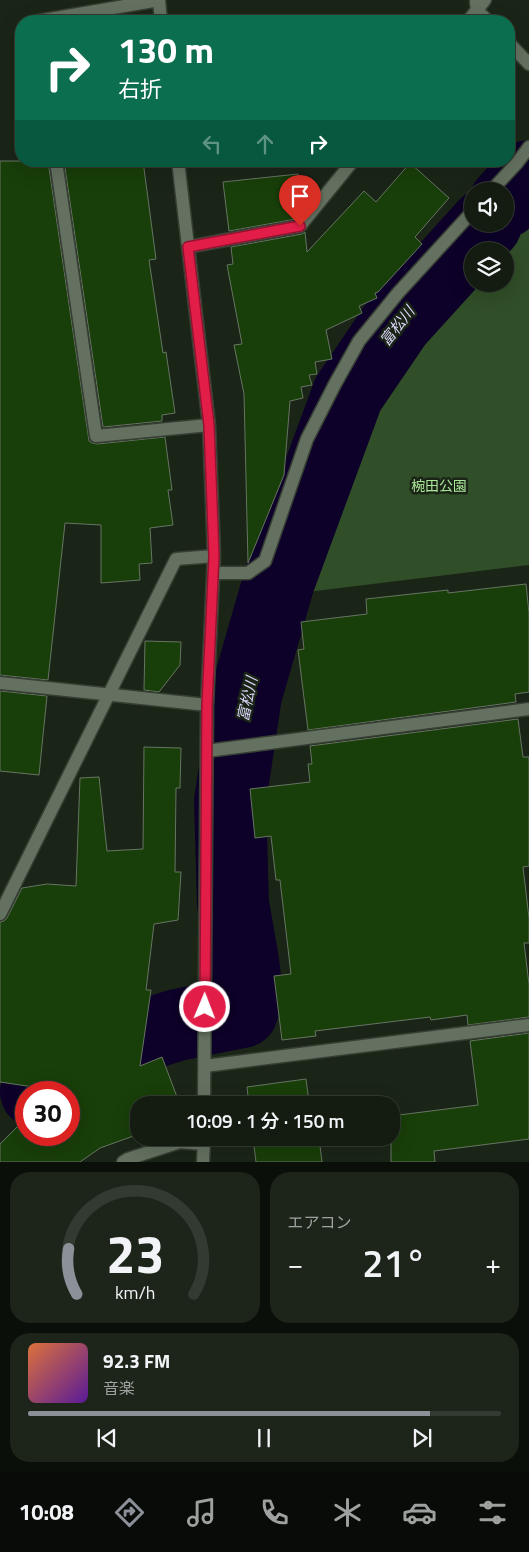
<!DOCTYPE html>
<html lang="ja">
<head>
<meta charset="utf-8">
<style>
	:root { --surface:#141c11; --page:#1d251a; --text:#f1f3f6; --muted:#9da19f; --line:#333a31; --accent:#8c9099 }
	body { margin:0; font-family:"Titillium Web","Noto Sans JP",sans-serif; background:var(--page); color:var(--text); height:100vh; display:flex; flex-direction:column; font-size:19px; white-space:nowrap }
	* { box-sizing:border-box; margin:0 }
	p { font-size:16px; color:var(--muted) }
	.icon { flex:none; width:28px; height:28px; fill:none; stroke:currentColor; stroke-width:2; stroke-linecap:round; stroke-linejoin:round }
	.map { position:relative; height:1162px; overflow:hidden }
	.drawer { display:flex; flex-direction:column; gap:10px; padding:10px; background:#0b0f09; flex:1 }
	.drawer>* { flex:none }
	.banner { position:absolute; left:15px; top:15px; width:500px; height:152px; border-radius:20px; box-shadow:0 5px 20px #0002,0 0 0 1px var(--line); background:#0b6e4f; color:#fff; overflow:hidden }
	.buttons { position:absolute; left:464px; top:182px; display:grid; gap:10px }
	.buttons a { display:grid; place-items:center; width:50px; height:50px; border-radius:50%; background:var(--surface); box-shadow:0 5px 20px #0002,0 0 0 1px var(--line); font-size:25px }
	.speed { position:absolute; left:15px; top:1081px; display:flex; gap:10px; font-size:25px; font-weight:700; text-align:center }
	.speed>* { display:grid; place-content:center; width:65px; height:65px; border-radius:50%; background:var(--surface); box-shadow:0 5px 20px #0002,0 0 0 1px var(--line); line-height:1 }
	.speed .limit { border:8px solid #d22; background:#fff; color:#111 }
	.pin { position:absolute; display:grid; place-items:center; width:42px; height:42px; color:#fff; margin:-51px -21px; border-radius:50% 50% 50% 0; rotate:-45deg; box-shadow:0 0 5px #0007 }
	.pin .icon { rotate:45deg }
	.me { position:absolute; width:55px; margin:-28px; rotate:1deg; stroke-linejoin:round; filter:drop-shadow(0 0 4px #0008) }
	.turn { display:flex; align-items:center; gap:18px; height:105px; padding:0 20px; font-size:22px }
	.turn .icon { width:65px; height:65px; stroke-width:2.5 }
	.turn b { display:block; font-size:35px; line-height:42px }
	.lanes { display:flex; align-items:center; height:48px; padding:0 20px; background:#0003; justify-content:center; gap:25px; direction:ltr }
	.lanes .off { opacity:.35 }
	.big { font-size:38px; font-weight:600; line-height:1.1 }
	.drawer .card { flex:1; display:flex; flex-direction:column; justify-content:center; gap:8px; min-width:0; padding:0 18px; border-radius:20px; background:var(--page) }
	.drawer .dial { align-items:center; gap:0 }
	.dial svg { height:130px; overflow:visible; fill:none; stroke:var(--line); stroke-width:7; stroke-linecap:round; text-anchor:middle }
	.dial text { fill:var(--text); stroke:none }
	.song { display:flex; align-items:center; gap:15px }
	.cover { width:60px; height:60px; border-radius:8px; background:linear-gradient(135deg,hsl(20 70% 55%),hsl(270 70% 35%)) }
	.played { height:5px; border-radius:2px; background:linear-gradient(90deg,var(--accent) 85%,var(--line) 85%) }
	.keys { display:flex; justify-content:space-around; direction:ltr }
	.heat { display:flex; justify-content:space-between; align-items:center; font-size:28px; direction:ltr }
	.drawer .tiles { flex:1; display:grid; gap:10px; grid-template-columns:1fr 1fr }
	.card:last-child { grid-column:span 2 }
	.trip { position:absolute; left:130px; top:1096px; width:270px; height:50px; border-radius:20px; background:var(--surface); box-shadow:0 5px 20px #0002,0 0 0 1px var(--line); font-weight:600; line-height:50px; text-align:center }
	.tabs { display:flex; height:80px; justify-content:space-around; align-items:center; background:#080b07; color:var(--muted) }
	.tabs .icon { width:35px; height:35px }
	.tabs .on { color:var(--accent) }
	.tabs b { font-size:22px; color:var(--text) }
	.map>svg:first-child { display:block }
	.green { fill:#304e27 }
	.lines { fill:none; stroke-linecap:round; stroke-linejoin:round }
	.river { stroke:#0d0029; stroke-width:72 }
	.building { fill:#183e09; stroke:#677463 }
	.minor-casing { stroke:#373f34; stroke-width:15 }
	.minor { stroke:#647160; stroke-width:12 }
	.route-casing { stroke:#92132f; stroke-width:12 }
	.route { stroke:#e11d48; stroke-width:9 }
	.labels { text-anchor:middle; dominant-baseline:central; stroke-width:5; stroke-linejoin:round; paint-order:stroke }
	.park-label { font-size:14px; fill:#aae698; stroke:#1a2517 }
	.water-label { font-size:15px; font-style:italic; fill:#dcd7fa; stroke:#1a2517 }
</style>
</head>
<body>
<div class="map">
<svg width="529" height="1162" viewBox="0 0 529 1162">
	<rect width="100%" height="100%" fill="#1a2517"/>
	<path class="green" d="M529,202V565L299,593L388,372L472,270V284H505V251H488Z"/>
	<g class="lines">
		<path class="river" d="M505,202L529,176
			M36,1092L73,1066L123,1042L177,1025L242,1012L247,995L243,961L233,904L230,801L246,695L279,581L348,394L397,322L486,224"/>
	</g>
	<path class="building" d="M0,161H48L89,441L92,443L97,444L165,437L172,490H168L173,525L150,528L152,563L139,564L140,580L101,583V525L65,523L48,680L0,675Z
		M64,161H143L156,259L149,260L163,353L166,352L175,413L162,415V421L103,427Z
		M410,163L449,198L415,237L422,244L378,292L375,293L377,298L359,306L362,313L326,330L332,359L315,362L317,374L309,375L312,385L301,387L303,398L290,401L284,475L248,563L244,394L234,345L242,344L227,265L233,264L231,247L302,234L305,232L307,252L364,191L376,202Z
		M298,174L302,210L296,219L229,231L223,182Z
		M526,584L529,613V692L515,694L516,702L308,730L298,650L304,649L301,622L367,614L366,599L448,590V593Z
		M145,641L181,642L180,665L159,692L144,690Z
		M0,691L47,696L39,775L0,771Z
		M518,719L523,757H529V866L523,867L529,918V943H524L529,984V1017L468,1025L467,1015L431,1020L430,1017L315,1031L316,1036L282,1040L274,976L291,974L280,880H276L271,836L255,838L250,789L310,782L308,764H312L310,746Z
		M144,747L181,748L180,788H176L175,872H181L178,920L154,924L146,990H151L140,1066L162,1057L180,1105H139V1134L100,1148L80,1162H0V1144L26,1118V1135H69V1092H58L60,1091L0,1082V922L4,921L7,918L22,888L47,884L76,886L80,778L99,777L107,851L143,849Z
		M529,1033V1139L434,1151L435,1162H391V1116L478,1105L470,1041Z
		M306,1079L309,1102H314L315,1105H249L247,1087Z
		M253,1138H319L322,1162H256Z"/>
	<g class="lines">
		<defs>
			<path id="minor" d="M159,0L161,21
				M476,2L477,10L488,21
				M38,21L159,0
				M468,21L485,0
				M509,43L529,64
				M56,161L96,436L209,425
				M178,161L209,425L214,556L207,705L204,1105
				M491,191L517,163L529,147
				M188,247L300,226L353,161
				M214,573H248L265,561L307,439L335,384L359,341L398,293L472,212
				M0,683L207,705
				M207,751L529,709
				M0,914L176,559L214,556
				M205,1066L529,1025
				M123,1162L128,1159L180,1142L203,1144
				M203,1162L204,1138"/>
		</defs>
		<use href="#minor" class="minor-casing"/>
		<use href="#minor" class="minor"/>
	</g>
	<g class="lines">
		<defs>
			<path id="route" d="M205,1007L207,705L214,556L209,425L188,247L300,226"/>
		</defs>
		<use href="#route" class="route-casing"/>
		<use href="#route" class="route"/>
	</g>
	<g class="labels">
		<g class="park-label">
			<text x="439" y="485">椀田公園</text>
		</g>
		<g class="water-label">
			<text transform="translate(397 326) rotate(-52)">富松川</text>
			<text transform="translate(247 699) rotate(-78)">富松川</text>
		</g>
	</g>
</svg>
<div class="buttons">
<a><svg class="icon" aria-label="sound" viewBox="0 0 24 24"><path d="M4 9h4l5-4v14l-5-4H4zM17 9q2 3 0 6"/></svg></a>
<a><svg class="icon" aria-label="layers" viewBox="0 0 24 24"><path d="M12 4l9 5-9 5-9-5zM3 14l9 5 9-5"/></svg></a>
</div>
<div class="speed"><div class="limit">30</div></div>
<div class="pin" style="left:300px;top:226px;background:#d93025"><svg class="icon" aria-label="arrive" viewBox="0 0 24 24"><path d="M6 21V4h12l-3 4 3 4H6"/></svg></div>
<svg class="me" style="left:205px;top:1007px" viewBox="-20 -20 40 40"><circle r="17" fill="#e11d48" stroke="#fff" stroke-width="3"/><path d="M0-11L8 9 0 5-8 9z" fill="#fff"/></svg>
<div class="trip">10:09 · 1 分 · 150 m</div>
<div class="banner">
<div class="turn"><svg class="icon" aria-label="right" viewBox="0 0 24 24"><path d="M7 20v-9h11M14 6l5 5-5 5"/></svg><div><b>130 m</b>右折</div></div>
<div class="lanes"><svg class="icon off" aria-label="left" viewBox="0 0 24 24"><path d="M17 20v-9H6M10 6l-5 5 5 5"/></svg><svg class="icon off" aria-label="ahead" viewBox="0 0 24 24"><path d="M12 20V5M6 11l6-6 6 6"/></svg><svg class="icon" aria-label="right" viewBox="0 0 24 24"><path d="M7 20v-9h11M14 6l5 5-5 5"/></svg></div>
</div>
</div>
<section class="drawer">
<div class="tiles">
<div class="card dial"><svg viewBox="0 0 100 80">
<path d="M14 69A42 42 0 1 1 86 69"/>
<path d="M14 69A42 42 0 0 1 9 41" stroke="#8c9099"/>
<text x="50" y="56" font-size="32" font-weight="700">23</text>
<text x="50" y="72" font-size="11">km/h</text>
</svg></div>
<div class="card"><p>エアコン</p>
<div class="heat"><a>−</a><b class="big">21°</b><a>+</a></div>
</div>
<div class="card">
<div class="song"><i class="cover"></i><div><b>92.3 FM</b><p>音楽</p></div></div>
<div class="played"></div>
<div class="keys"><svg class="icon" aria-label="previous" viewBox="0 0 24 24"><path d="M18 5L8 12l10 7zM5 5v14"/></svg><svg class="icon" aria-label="pause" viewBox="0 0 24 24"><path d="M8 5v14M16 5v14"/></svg><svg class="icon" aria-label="next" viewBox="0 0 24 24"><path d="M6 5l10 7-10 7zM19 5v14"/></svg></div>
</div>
</div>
</section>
<nav class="tabs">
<b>10:08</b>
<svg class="icon on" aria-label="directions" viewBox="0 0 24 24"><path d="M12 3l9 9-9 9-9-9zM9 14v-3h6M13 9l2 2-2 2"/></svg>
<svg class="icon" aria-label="music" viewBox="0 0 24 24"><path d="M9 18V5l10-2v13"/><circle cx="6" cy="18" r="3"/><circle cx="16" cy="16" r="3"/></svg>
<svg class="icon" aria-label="phone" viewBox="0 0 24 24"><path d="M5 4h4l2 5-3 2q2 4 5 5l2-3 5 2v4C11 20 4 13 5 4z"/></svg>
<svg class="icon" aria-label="climate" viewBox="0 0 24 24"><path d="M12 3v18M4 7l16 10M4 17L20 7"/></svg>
<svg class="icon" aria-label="car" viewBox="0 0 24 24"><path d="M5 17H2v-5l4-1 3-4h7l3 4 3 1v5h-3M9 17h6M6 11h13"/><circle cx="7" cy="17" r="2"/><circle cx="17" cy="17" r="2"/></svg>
<svg class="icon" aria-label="filters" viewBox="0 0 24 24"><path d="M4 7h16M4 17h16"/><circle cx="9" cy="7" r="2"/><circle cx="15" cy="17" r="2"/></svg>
</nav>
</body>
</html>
